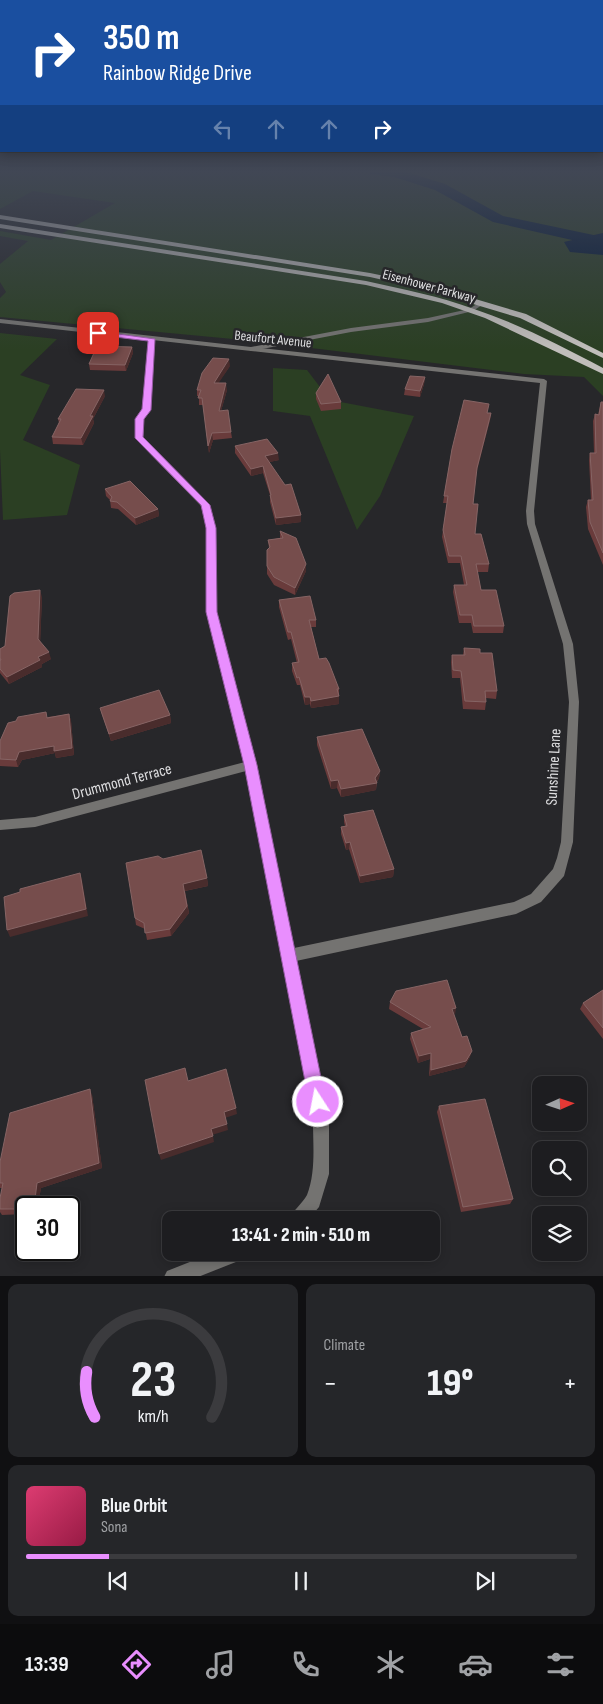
<!DOCTYPE html>
<html lang="en">
<head>
<meta charset="utf-8">
<style>
	:root { --surface:#1d1d20; --page:#252629; --text:#f1f3f6; --muted:#a0a2a5; --line:#3b3b3e; --accent:#e98efe }
	body { margin:0; font-family:"Sofia Sans Condensed",sans-serif; background:var(--page); color:var(--text); height:100vh; display:flex; flex-direction:column; font-size:19px; white-space:nowrap }
	* { box-sizing:border-box; margin:0 }
	p { font-size:16px; color:var(--muted) }
	.icon { flex:none; width:28px; height:28px; fill:none; stroke:currentColor; stroke-width:2; stroke-linecap:round; stroke-linejoin:round }
	.map { position:relative; height:1276px; overflow:hidden }
	.side { display:flex; flex-direction:column; gap:8px; padding:8px; background:#101012; flex:1 }
	.side>* { flex:none }
	.hud { position:absolute; left:0px; top:0px; width:604px; height:152px; box-shadow:0 2px 12px #0003,0 0 0 1px var(--line); background:#1a4fa0; color:#fff; overflow:hidden }
	.needle { width:32px; rotate:87deg }
	.buttons { position:absolute; left:532px; top:1076px; display:grid; gap:10px }
	.buttons a { display:grid; place-items:center; width:55px; height:55px; border-radius:10px; background:var(--surface); box-shadow:0 2px 12px #0003,0 0 0 1px var(--line); font-size:25px }
	.speed { position:absolute; left:15px; top:1196px; display:flex; gap:10px; font-size:25px; font-weight:700; text-align:center }
	.speed>* { display:grid; place-content:center; width:65px; height:65px; border-radius:50%; background:var(--surface); box-shadow:0 2px 12px #0003,0 0 0 1px var(--line); line-height:1 }
	.speed .limit { border:2px solid #111; border-radius:8px; background:#fff; color:#111 }
	.pin { position:absolute; display:grid; place-items:center; width:42px; height:42px; color:#fff; margin:-21px; border-radius:10px; box-shadow:0 2px 8px #0006 }
	.me { position:absolute; width:55px; margin:-28px; rotate:349deg; stroke-linejoin:round; filter:drop-shadow(0 0 4px #0008) }
	.turn { display:flex; align-items:center; gap:18px; height:105px; padding:0 20px; font-size:22px }
	.turn .icon { width:65px; height:65px; stroke-width:2.5 }
	.turn b { display:block; font-size:35px; line-height:42px }
	.lanes { display:flex; align-items:center; height:48px; padding:0 20px; background:#0003; justify-content:center; gap:25px; direction:ltr }
	.lanes .off { opacity:.35 }
	.big { font-size:38px; font-weight:800; line-height:1.1 }
	.side .card { flex:1; display:flex; flex-direction:column; justify-content:center; gap:8px; min-width:0; padding:0 18px; border-radius:10px; background:var(--page) }
	.side .dial { align-items:center; gap:0 }
	.dial svg { height:130px; overflow:visible; fill:none; stroke:var(--line); stroke-width:7; stroke-linecap:round; text-anchor:middle }
	.dial text { fill:var(--text); stroke:none }
	.song { display:flex; align-items:center; gap:15px }
	.cover { width:60px; height:60px; border-radius:8px; background:linear-gradient(135deg,hsl(340 70% 55%),hsl(340 70% 35%)) }
	.played { height:5px; border-radius:2px; background:linear-gradient(90deg,var(--accent) 15%,var(--line) 15%) }
	.keys { display:flex; justify-content:space-around; direction:ltr }
	.heat { display:flex; justify-content:space-between; align-items:center; font-size:28px; direction:ltr }
	.side .tiles { flex:1; display:grid; gap:8px; grid-template-columns:1fr 1fr }
	.card:last-child { grid-column:span 2 }
	.trip { position:absolute; left:162px; top:1211px; width:278px; height:50px; border-radius:10px; background:var(--surface); box-shadow:0 2px 12px #0003,0 0 0 1px var(--line); font-weight:800; line-height:50px; text-align:center }
	.tabs { display:flex; height:80px; justify-content:space-around; align-items:center; background:#0c0c0d; color:var(--muted) }
	.tabs .icon { width:35px; height:35px }
	.tabs .selected { color:var(--accent) }
	.tabs b { font-size:22px; color:var(--text) }
	.map>svg:first-child { display:block }
	.green { fill:#2b3f23 }
	.water { fill:#001636 }
	.lines { fill:none; stroke-linecap:round; stroke-linejoin:round }
	.river { fill:#001636; fill-rule:evenodd }
	.minor { fill:#747371; fill-rule:evenodd }
	.tertiary { fill:#747371; fill-rule:evenodd }
	.primary { fill:#c1bebb; fill-rule:evenodd }
	.wall { fill:#693b3b }
	.shaded-wall { fill:#492c2c }
	.building { fill:#764d4c; stroke:#866464 }
	.route { fill:#e98efe; stroke:#975ca5 }
	.labels { text-anchor:middle; dominant-baseline:central; stroke-width:5; stroke-linejoin:round; paint-order:stroke }
	.far-street-label { font-size:14px; fill:#dfdfe1; stroke:#27272a }
	.street-label { font-size:16px; fill:#dfdfe1; stroke:#27272a }
</style>
</head>
<body>
<div class="map">
<svg width="603" height="1277" viewBox="0 0 603 1277">
	<rect width="100%" height="100%" fill="#27272a"/>
	<path class="green" d="M0,171H603V233L565,242L603,252V396L584,377L524,374L254,341L0,317V298L6,292L0,282V264L28,241L0,236V231L51,240L115,203L33,191L0,209Z
		M0,333L57,339L20,375L50,385L23,440L80,465L67,515L3,520L0,450Z
		M273,368L307,370L330,400L414,416L380,496L357,530L310,416L273,411Z"/>
	<path class="water" d="M603,233V255L570,252L564,242Z"/>
	<g class="lines">
		<path class="river" d="M368,171H403L445,184L503,216L603,237V247L493,222L435,190L394,177L370,174Z"/>
		<path class="minor" d="M152,337L155,339L150,409L144,419L143,438L209,505L215,528L217,613L257,765L294,948L514,902L531,894L553,869L557,858L561,842L569,702L563,644L527,524L526,511L540,383L251,351L248,349L251,347L544,379L547,381L534,511L535,524L573,644L579,702L573,842L564,876L541,902L516,914L296,961L329,1121V1174L319,1207L308,1220H289C293,1210 302,1204 307,1195C316,1172 313,1145 313,1121L246,771L35,827L0,830V820L35,817L245,762L207,613V528L201,506L135,438L136,419L142,409L149,339Z
			M215,1252H248L246,1258L198,1277H164L167,1271Z"/>
		<path class="tertiary" d="M480,302L485,303L473,311L428,322L351,332L251,351L0,323V319L251,347L351,328L428,318L469,309Z"/>
		<path class="primary" d="M0,215L370,273L428,285L526,314L603,353V358L520,318L423,289L370,277L0,219Z
			M0,224L366,281C402,289 439,296 474,309C519,324 561,346 603,368V374L485,318L442,303L366,285L0,228Z"/>
	</g>
	<path class="wall" d="M132,347L133,353L126,371L90,370L89,364Z
		M230,366L218,383L227,390L221,411L231,432L232,438L213,440L209,453L203,405H199V396H197V390Z
		M425,377L424,384L420,397L404,395L405,389Z
		M316,393L341,402V409L321,411L316,399Z
		M105,396L93,419L94,423L83,445L53,444L52,437L59,423L58,419Z
		M601,402H603V565L588,529L586,507L588,500H591L589,460L590,453H594L593,421L595,414L598,415Z
		M488,413H491L490,420L476,473L473,504L475,534L489,564L488,572H477L481,590L504,626L503,633H473L471,623H459L453,592L454,585H464L460,563H448L442,537L447,503H443L452,449Z
		M235,446L279,460L269,462L301,522L276,525L270,502V495L263,473L251,476L235,453Z
		M105,489L158,509L159,516L136,525L118,509L111,508L110,500L106,496Z
		M280,531L306,571L295,595L274,585L267,574V550L269,548L268,540L280,538Z
		M42,597L40,642L51,659L42,664V667L9,684L0,673V649L5,646Z
		M279,600L316,620V627H311L319,659L339,689V704L311,708L310,704L305,705L300,685H297L292,671V663H297L291,639L288,640L279,607Z
		M464,648L480,653L497,691L496,699L486,698V702L485,710L463,709L460,678H452L451,662L452,655H463Z
		M100,708L170,715L171,723L111,741L102,715Z
		M69,714L71,721L74,755L56,758L55,753L22,760L18,767L0,766V741L48,717Z
		M317,737L380,771L379,778L377,782L376,790L341,797L337,788L331,789L317,745Z
		M344,815L394,869L393,877L360,883L349,849L346,850L341,834V827L345,826L344,822Z
		M163,859L207,878L208,886L185,891L189,913L171,936L147,940L145,929L136,925L135,918Z
		M603,990V1039L580,1009L583,1003Z
		M390,1002L454,1015L470,1057L464,1067L429,1076L430,1059L418,1063L410,1039L411,1033L423,1029L389,1009Z
		M92,1095L102,1168L41,1188L38,1204L30,1205L26,1208V1214L2,1215L0,1212V1198L2,1188H0V1162Z
		M439,1106L513,1199L510,1204L461,1212L437,1112Z"/>
	<path class="shaded-wall" d="M132,347L133,353L126,371L125,365Z
		M229,359L230,366L214,390V383Z
		M425,377L424,384L420,397V391Z
		M226,383L227,390L219,418V411Z
		M104,390L105,396L93,419L94,423L83,445L81,438L90,416Z
		M491,413L490,420L476,475L477,468Z
		M212,433L213,440L209,453L208,446Z
		M278,453L279,460L265,463V456Z
		M263,466V473L251,476V469Z
		M158,509L159,516L136,525L135,518Z
		M301,515V522L276,525V518Z
		M306,564V571L295,595V588Z
		M40,590L42,597L40,647L38,639Z
		M49,652L51,659L42,664V667L9,684L7,677L38,657Z
		M339,696V704L311,708V701Z
		M305,697H310V704L305,705Z
		M69,714L71,721L74,755L56,758L55,753L22,760L18,767L16,760L19,752Z
		M170,715L171,723L111,741L109,734Z
		M380,771L379,778L376,783V790L341,797V789L375,778Z
		M338,780L337,788L331,789V781Z
		M350,842L349,849L346,850V843Z
		M394,869L393,877L360,883V876Z
		M80,873L82,880L88,916L10,937L7,930Z
		M207,878L208,886L184,891L183,884Z
		M187,906L189,913L171,936L170,929Z
		M456,1008L455,1015L452,1009Z
		M472,1051L470,1057L464,1067L429,1076L431,1070Z
		M431,1053L430,1059L418,1063L419,1056Z
		M90,1089L92,1095L102,1168L41,1188L38,1204L35,1199L37,1183Z
		M236,1108L237,1114L225,1118L224,1112Z
		M227,1124L228,1130L212,1135L211,1129Z
		M213,1136L214,1142L161,1160L159,1154Z
		M27,1200L30,1205V1208H26V1210V1209Z"/>
	<path class="building" d="M97,346L132,347L125,365L89,364Z
		M213,358L229,359L214,383H226L219,411L228,410L231,432L212,433L208,446L202,398H198L201,390H197L202,373Z
		M328,374L341,402L321,404L316,393Z
		M410,376L425,377L420,391L405,389Z
		M76,389L104,390L90,416H93L81,438L52,437L61,419H58Z
		M464,400L489,404L487,413H491L477,468L473,504H478L475,534H481L489,564H476L481,590H496L504,626H474L472,615H460L454,585H467L461,556H449L443,530L448,496H444L452,449Z
		M601,402H603V553L590,522L588,500H593L590,453H596L595,414L599,415Z
		M267,439L278,453L265,456L285,485L291,484L301,515L276,518L270,495H271L263,466L251,469L235,446Z
		M130,481L158,509L135,518L117,502L110,501L112,497L105,489Z
		M280,531L296,538L306,564L295,588L274,577L267,566V550L270,547L268,540L283,538Z
		M40,590L38,639L49,652L38,657L40,660L7,677L0,669V660H1L0,658V649L5,646L10,596L14,593Z
		M310,596L316,620H309L319,659L326,658L329,663L339,689H337L339,696L311,701L310,697H305L299,677L297,678L292,663L299,662L291,632H288L279,600Z
		M464,648L480,649V653H492L497,691H485L486,702L465,701L461,671L453,670L452,655H465Z
		M159,690L170,715L109,734L100,708Z
		M46,712L47,718L69,714L72,748L54,751V746L19,752L16,760L0,759V741L8,723L16,721L18,717Z
		M362,729L380,771L375,778L377,783L341,789L338,780L331,781L317,737Z
		M373,810L394,869L360,876L350,842L346,843L341,827L347,826L344,815Z
		M201,850L207,878L183,884L187,906L170,929L145,933L144,923L135,918L126,863L158,856L163,859Z
		M80,873L86,909L7,930L4,897L20,892V889Z
		M447,980L456,1008L452,1009L462,1037L467,1036L472,1051L466,1061L431,1070V1053L419,1056L411,1033L431,1027L390,1002L396,991Z
		M603,990V1028L583,1003Z
		M185,1068L188,1081L226,1069L236,1108L224,1112L227,1124L211,1129L213,1136L159,1154L145,1080Z
		M90,1089L99,1163L37,1183L35,1199L27,1200L26,1209H0V1198L3,1183H0V1162L10,1113Z
		M485,1099L513,1199L463,1207L439,1106Z"/>
	<linearGradient id="sky" x2="0" y2="1"><stop stop-color="#151517"/><stop offset="0.49" stop-color="#414755"/><stop offset="1" stop-color="#414755" stop-opacity="0"/></linearGradient>
	<rect width="603" height="350" fill="url(#sky)"/>
	<path class="route" d="M96,331L155,339L151,410L144,419L143,437L210,505L216,528L217,612L257,765L326,1102L324,1109L318,1111L311,1109L309,1102L244,765L206,612V528L201,505L135,438V419L142,409L148,341L98,335Z"/>
	<g class="labels">
		<g class="far-street-label">
			<text transform="translate(429 286) rotate(15)">Eisenhower Parkway</text>
			<text transform="translate(273 339) rotate(6)">Beaufort Avenue</text>
		</g>
		<g class="street-label">
			<text transform="translate(554 767) rotate(-87)">Sunshine Lane</text>
			<text transform="translate(122 782) rotate(-15)">Drummond Terrace</text>
		</g>
	</g>
</svg>
<div class="buttons">
<a><svg class="needle" viewBox="-14 -14 28 28"><path d="M0-13l5 13h-10z" fill="#e53935"/><path d="M0 13l5-13h-10z" fill="#a0a2a5"/></svg></a>
<a><svg class="icon" aria-label="search" viewBox="0 0 24 24"><circle cx="10" cy="10" r="6"/><path d="M15 15l6 6"/></svg></a>
<a><svg class="icon" aria-label="layers" viewBox="0 0 24 24"><path d="M12 4l9 5-9 5-9-5zM3 14l9 5 9-5"/></svg></a>
</div>
<div class="speed"><div class="limit">30</div></div>
<div class="pin" style="left:98px;top:333px;background:#d93025"><svg class="icon" aria-label="arrive" viewBox="0 0 24 24"><path d="M6 21V4h12l-3 4 3 4H6"/></svg></div>
<svg class="me" style="left:318px;top:1102px" viewBox="-20 -20 40 40"><circle r="17" fill="#e98efe" stroke="#fff" stroke-width="3"/><path d="M0-11L8 9 0 5-8 9z" fill="#fff"/></svg>
<div class="trip">13:41 · 2 min · 510 m</div>
<div class="hud">
<div class="turn"><svg class="icon" aria-label="right" viewBox="0 0 24 24"><path d="M7 20v-9h11M14 6l5 5-5 5"/></svg><div><b>350 m</b>Rainbow Ridge Drive</div></div>
<div class="lanes"><svg class="icon off" aria-label="left" viewBox="0 0 24 24"><path d="M17 20v-9H6M10 6l-5 5 5 5"/></svg><svg class="icon off" aria-label="ahead" viewBox="0 0 24 24"><path d="M12 20V5M6 11l6-6 6 6"/></svg><svg class="icon off" aria-label="ahead" viewBox="0 0 24 24"><path d="M12 20V5M6 11l6-6 6 6"/></svg><svg class="icon" aria-label="right" viewBox="0 0 24 24"><path d="M7 20v-9h11M14 6l5 5-5 5"/></svg></div>
</div>
</div>
<section class="side">
<div class="tiles">
<div class="card dial"><svg viewBox="0 0 100 80">
<path d="M14 69A42 42 0 1 1 86 69"/>
<path d="M14 69A42 42 0 0 1 9 41" stroke="#e98efe"/>
<text x="50" y="56" font-size="32" font-weight="700">23</text>
<text x="50" y="72" font-size="11">km/h</text>
</svg></div>
<div class="card"><p>Climate</p>
<div class="heat"><a>−</a><b class="big">19°</b><a>+</a></div>
</div>
<div class="card">
<div class="song"><i class="cover"></i><div><b>Blue Orbit</b><p>Sona</p></div></div>
<div class="played"></div>
<div class="keys"><svg class="icon" aria-label="previous" viewBox="0 0 24 24"><path d="M18 5L8 12l10 7zM5 5v14"/></svg><svg class="icon" aria-label="pause" viewBox="0 0 24 24"><path d="M8 5v14M16 5v14"/></svg><svg class="icon" aria-label="next" viewBox="0 0 24 24"><path d="M6 5l10 7-10 7zM19 5v14"/></svg></div>
</div>
</div>
</section>
<nav class="tabs">
<b>13:39</b>
<svg class="icon selected" aria-label="directions" viewBox="0 0 24 24"><path d="M12 3l9 9-9 9-9-9zM9 14v-3h6M13 9l2 2-2 2"/></svg>
<svg class="icon" aria-label="music" viewBox="0 0 24 24"><path d="M9 18V5l10-2v13"/><circle cx="6" cy="18" r="3"/><circle cx="16" cy="16" r="3"/></svg>
<svg class="icon" aria-label="phone" viewBox="0 0 24 24"><path d="M5 4h4l2 5-3 2q2 4 5 5l2-3 5 2v4C11 20 4 13 5 4z"/></svg>
<svg class="icon" aria-label="climate" viewBox="0 0 24 24"><path d="M12 3v18M4 7l16 10M4 17L20 7"/></svg>
<svg class="icon" aria-label="car" viewBox="0 0 24 24"><path d="M5 17H2v-5l4-1 3-4h7l3 4 3 1v5h-3M9 17h6M6 11h13"/><circle cx="7" cy="17" r="2"/><circle cx="17" cy="17" r="2"/></svg>
<svg class="icon" aria-label="filters" viewBox="0 0 24 24"><path d="M4 7h16M4 17h16"/><circle cx="9" cy="7" r="2"/><circle cx="15" cy="17" r="2"/></svg>
</nav>
</body>
</html>
